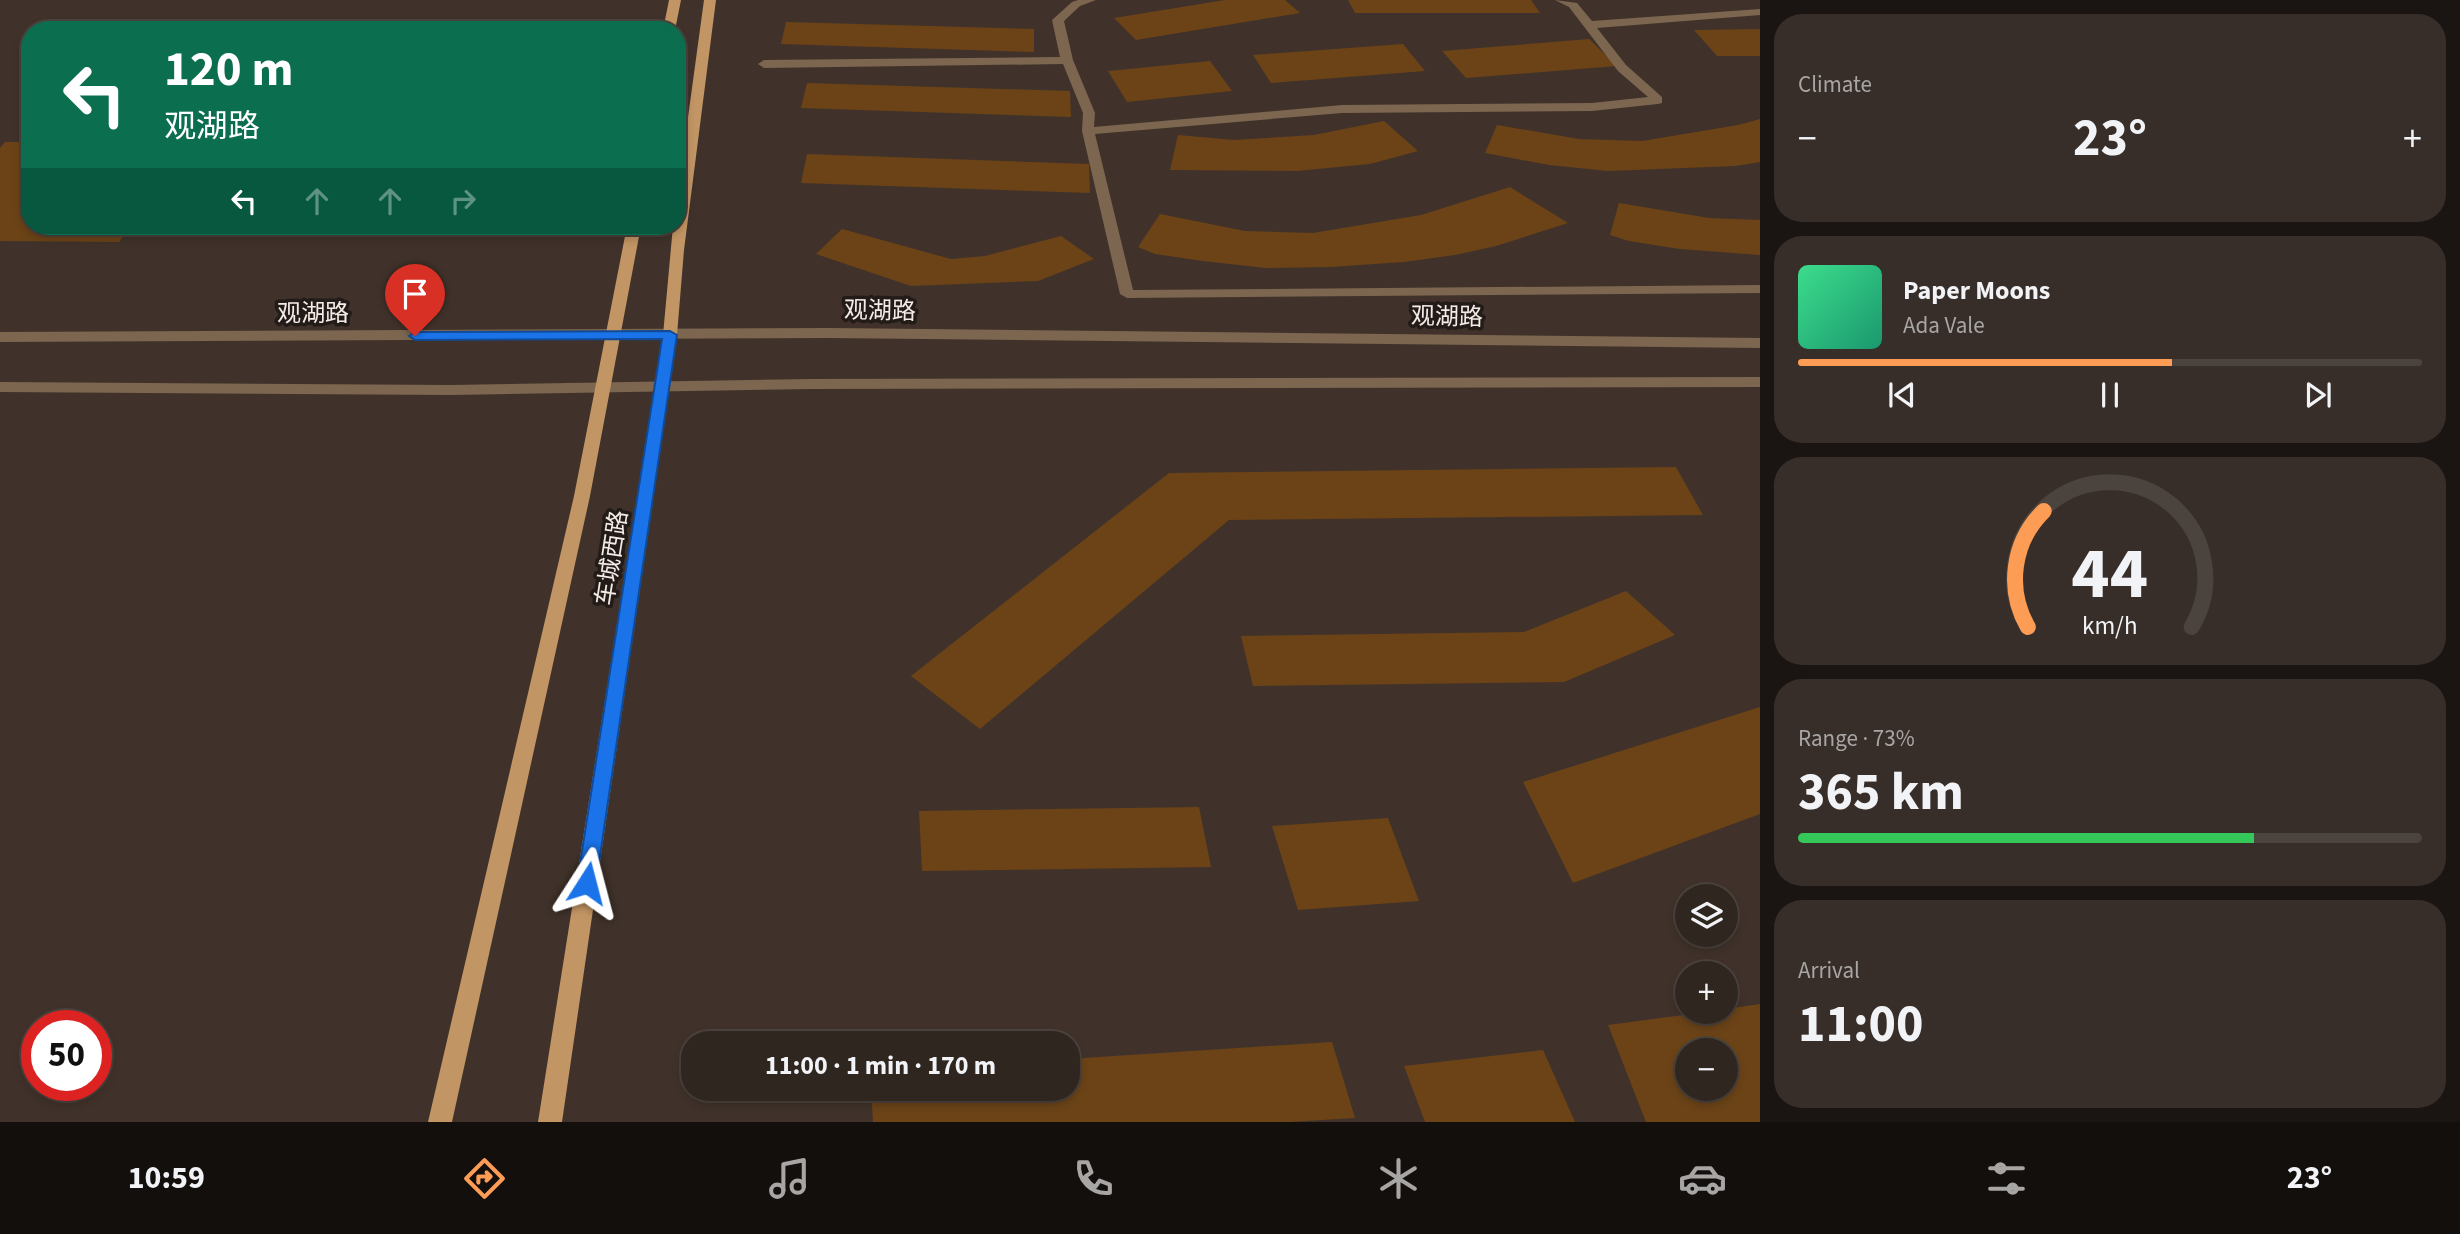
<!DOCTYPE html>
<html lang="en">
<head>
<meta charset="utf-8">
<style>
	:root { --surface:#302620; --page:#382e29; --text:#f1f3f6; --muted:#a8a5a5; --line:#4b433e; --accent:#fd9c55 }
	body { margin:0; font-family:"Source Sans 3","Noto Sans SC",sans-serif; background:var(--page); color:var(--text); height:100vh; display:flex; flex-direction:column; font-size:26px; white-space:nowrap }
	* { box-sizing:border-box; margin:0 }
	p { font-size:23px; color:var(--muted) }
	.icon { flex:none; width:38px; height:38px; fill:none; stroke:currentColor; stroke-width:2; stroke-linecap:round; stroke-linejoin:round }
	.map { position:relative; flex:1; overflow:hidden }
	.sheet { display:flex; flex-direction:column; gap:14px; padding:14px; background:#1a1512; width:700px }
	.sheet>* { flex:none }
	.top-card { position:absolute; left:21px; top:21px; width:665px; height:214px; border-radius:28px; box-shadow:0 4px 10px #0003,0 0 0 2px var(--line); background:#0b6e4f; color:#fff; overflow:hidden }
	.controls { position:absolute; left:1675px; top:884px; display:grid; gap:14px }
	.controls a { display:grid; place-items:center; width:63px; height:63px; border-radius:50%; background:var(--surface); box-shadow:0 4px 10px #0003,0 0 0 2px var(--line); font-size:35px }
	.speed { position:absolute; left:21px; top:1010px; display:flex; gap:14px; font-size:35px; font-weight:700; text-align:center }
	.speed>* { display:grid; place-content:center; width:91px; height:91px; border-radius:50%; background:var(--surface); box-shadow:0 4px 10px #0003,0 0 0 2px var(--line); line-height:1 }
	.speed .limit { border:10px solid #d22; background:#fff; color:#111 }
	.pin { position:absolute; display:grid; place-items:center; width:60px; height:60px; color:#fff; margin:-72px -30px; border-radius:50% 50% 50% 0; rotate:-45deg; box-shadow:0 0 7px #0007 }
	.pin .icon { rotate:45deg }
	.me { position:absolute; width:77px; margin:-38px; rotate:9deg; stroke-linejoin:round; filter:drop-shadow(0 0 5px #0008) }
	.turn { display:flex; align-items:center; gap:24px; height:147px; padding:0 28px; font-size:32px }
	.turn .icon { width:91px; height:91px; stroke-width:2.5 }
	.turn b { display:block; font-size:49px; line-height:60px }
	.lanes { display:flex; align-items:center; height:66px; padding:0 28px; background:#0003; justify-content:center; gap:35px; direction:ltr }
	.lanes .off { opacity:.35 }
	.big { font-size:52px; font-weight:700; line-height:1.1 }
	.sheet .tile { flex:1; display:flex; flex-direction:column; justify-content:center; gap:10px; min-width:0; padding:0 24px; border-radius:28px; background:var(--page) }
	.sheet .dial { align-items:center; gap:0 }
	.dial svg { height:182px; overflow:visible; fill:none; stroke:var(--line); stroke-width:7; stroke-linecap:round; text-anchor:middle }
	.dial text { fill:var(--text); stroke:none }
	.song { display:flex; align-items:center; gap:21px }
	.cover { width:84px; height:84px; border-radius:10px; background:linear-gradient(135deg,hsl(150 70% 55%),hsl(160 70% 35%)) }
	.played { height:7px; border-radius:4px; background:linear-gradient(90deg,var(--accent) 60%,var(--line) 60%) }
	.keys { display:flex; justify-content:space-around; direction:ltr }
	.heat { display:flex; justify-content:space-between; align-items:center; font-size:38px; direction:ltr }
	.charge { height:10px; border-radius:5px; background:linear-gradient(90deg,#34c759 73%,var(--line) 0) }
	.trip { position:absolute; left:681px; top:1031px; width:399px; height:70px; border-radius:28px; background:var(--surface); box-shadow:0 4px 10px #0003,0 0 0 2px var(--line); font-weight:700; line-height:70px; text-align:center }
	.menu { display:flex; height:112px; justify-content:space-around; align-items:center; background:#130f0d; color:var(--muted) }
	.menu .icon { width:49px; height:49px }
	.menu .active { color:var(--accent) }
	.menu b { font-size:32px; color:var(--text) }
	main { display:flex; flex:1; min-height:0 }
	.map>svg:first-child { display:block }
	.building { fill:#6b4317; fill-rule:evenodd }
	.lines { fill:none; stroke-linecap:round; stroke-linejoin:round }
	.minor { fill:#7c664f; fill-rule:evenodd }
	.major { fill:#c29564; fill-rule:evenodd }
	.route { fill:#1a73e8; stroke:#114b97; stroke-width:2 }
	.labels { text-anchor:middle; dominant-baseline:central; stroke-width:7; stroke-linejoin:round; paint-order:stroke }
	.street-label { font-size:24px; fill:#f4ebe6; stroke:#221b18 }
</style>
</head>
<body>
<main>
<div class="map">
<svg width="1760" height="1122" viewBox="0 0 1760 1122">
	<rect width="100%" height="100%" fill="#40322a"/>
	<path class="building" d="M1225,0H1285L1300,13L1136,40L1114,18Z
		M1348,0H1531L1540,13H1355Z
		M786,22L1034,29V52L781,44Z
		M1760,29V56H1717L1694,30Z
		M1589,39L1617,66L1466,78L1442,51Z
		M1403,44L1425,71L1271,83L1253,55Z
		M1210,61L1232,91L1127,102L1108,71Z
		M807,83L1070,91L1071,117L801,108Z
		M1760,119V162L1735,166L1608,171L1549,165L1485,153L1497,125L1579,139L1642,141L1738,125Z
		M1384,121L1418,151L1370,164L1296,171L1170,170L1178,135L1234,140L1314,135Z
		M5,142H30V226H130L119,242L0,241V148Z
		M807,154L1089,164L1090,193L801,183Z
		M1510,187L1568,223L1496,246L1455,255L1404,262L1331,267L1265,268L1203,261L1155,254L1138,247L1160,214L1245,231L1313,233L1421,215Z
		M1619,203L1709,218L1760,220V255L1680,249L1629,241L1610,235Z
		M842,229L951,259L985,256L1061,236L1094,259L1038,281L911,286L816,254Z
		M1676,467L1703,515L1229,520L980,729L911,676L1169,473Z
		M1626,591L1675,635L1564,682L1253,686L1241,636L1524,632Z
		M1760,707V814L1573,883L1523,782Z
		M1199,807L1211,867L922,871L919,811Z
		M1388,818L1419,901L1298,910L1272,826Z
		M1760,1004V1122H1646L1608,1025L1706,1012H1726V1009ZM1687,1050H1726V1088H1687Z
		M1332,1042L1355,1118L1290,1122H873L871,1088H1068V1059Z
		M1543,1050L1575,1122H1425L1404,1066Z"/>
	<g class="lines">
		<path class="minor" d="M1078,0H1096L1080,6L1064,21L1073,60L1095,113L1094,127L1342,105L1592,103L1648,97L1618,71L1569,7L1555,0L1577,3L1592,21L1760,9V15L1597,28L1626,65L1662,97V103L1658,104L1592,111L1342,113L1095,134L1133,290L1760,285V293L1127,298L1120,294L1082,131L1083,113L1063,64L764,68L758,64L764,60L1060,57L1052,20L1072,2Z
			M830,328L1760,338V348L830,338L0,342V332Z
			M1760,377V387L811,389L450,395L0,392V382L450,385L811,379Z"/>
		<path class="major" d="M669,0H681L675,30H663Z
			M704,0H716L684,250L677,335L562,1122H538L663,335L673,226H677V198Z
			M627,226H641L590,496L452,1122H428L574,496Z"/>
	</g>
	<path class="route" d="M670,331L677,335L596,883L594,889L587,892L580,889L577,883L662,339L415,340L409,336L415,332Z"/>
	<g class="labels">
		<g class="street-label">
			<text transform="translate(880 311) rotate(1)">观湖路</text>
			<text x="313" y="313">观湖路</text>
			<text transform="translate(1447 317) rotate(1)">观湖路</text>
			<text transform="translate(612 558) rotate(-81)">车城西路</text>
		</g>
	</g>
</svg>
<div class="controls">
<a><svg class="icon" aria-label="layers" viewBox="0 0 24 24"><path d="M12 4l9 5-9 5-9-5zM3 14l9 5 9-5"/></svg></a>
<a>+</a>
<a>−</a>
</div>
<div class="speed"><div class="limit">50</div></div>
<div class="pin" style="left:415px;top:336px;background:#d93025"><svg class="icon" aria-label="arrive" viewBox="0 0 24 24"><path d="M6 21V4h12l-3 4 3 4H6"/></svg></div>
<svg class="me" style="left:587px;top:883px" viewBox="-20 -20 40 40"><path d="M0-17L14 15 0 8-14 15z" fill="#1a73e8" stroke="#fff" stroke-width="4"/></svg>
<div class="trip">11:00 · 1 min · 170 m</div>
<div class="top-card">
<div class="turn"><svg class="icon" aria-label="left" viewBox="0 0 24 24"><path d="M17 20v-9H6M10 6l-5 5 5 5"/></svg><div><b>120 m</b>观湖路</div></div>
<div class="lanes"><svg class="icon" aria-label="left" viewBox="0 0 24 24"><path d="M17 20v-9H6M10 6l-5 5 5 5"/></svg><svg class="icon off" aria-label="ahead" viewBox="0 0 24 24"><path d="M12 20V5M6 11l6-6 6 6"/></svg><svg class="icon off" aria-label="ahead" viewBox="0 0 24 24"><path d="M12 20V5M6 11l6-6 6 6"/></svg><svg class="icon off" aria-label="right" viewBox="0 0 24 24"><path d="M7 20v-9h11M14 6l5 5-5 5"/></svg></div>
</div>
</div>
<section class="sheet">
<div class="tile"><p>Climate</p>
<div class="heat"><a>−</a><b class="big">23°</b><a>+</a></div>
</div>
<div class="tile">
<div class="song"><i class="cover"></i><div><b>Paper Moons</b><p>Ada Vale</p></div></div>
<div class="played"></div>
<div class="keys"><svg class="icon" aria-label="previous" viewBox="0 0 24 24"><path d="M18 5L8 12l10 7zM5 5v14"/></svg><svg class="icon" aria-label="pause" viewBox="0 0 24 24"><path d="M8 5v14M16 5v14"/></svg><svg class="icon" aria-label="next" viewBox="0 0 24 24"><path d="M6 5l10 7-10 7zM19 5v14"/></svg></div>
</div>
<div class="tile dial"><svg viewBox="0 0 100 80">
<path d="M14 69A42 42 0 1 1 86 69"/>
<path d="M14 69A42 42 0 0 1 21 18" stroke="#fd9c55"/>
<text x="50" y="56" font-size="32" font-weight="700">44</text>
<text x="50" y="72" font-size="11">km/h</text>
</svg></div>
<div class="tile"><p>Range · 73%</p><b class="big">365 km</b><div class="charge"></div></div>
<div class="tile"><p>Arrival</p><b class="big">11:00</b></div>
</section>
</main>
<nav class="menu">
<b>10:59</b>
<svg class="icon active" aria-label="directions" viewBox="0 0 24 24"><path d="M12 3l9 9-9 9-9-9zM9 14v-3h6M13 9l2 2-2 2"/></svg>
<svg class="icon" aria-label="music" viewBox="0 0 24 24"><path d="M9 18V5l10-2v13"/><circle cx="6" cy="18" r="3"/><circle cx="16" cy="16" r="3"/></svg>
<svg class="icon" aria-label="phone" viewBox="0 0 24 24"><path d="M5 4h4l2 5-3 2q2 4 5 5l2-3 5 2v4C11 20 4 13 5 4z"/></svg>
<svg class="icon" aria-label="climate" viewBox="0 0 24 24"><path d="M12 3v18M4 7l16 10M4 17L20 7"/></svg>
<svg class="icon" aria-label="car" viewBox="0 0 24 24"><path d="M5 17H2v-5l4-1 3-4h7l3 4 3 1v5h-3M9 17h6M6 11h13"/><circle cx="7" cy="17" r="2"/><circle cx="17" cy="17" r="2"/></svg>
<svg class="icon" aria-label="filters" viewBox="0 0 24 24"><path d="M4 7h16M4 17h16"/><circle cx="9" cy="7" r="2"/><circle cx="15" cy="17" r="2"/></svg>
<b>23°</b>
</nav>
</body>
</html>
